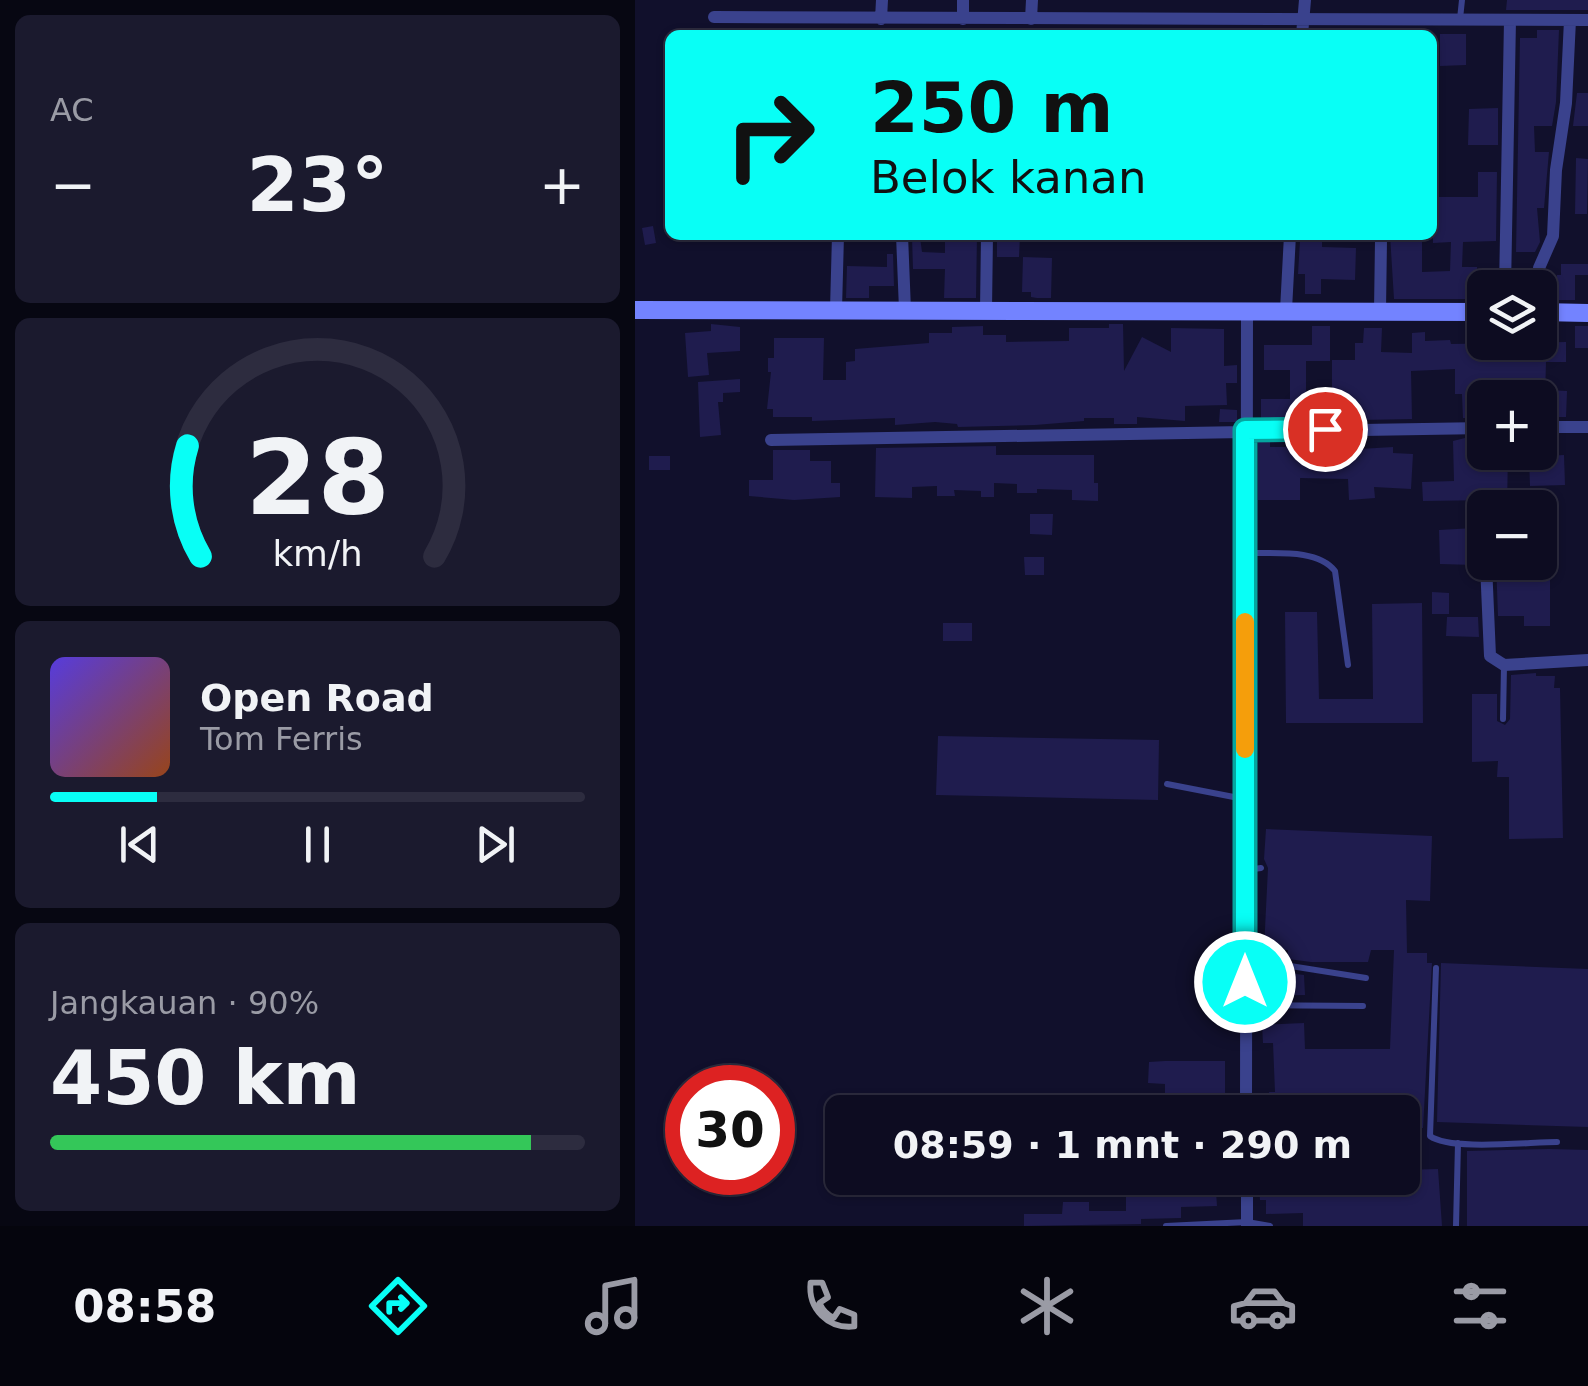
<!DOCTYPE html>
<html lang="id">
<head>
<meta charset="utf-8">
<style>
	:root { --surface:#0d0c21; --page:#1b1a2e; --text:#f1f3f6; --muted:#9a9ba5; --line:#2d2c3f; --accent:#08fff6 }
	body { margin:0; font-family:"DejaVu Sans",sans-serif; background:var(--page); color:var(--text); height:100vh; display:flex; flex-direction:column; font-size:38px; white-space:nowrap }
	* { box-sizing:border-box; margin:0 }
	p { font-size:32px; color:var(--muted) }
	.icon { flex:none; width:55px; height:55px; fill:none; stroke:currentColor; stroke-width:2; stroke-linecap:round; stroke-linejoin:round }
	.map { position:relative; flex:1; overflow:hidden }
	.side { display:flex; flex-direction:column; gap:15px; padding:15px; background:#070712; width:635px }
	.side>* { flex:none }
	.top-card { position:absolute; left:30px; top:30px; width:772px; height:210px; border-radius:15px; box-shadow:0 2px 8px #0004,0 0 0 2px var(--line); background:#08fff6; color:#111; overflow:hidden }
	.buttons { position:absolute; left:832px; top:270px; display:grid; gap:20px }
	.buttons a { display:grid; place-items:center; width:90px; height:90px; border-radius:15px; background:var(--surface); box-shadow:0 2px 8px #0004,0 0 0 2px var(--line); font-size:50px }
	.speed { position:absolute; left:30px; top:1065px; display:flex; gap:20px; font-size:50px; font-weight:700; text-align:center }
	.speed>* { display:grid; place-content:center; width:130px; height:130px; border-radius:50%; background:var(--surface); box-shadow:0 2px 8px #0004,0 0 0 2px var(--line); line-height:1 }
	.speed .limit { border:15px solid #d22; background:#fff; color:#111 }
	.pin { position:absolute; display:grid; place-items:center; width:85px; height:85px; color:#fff; margin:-42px; border:5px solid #fff; border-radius:50%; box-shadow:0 2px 10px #0007 }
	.me { position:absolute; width:110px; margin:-55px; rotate:0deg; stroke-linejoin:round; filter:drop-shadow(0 0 8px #0008) }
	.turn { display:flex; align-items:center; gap:35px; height:210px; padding:0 40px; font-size:45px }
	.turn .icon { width:130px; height:130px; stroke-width:2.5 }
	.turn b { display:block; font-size:70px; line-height:85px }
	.big { font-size:75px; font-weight:700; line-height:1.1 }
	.side .widget { flex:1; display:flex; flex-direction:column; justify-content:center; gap:15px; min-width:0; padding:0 35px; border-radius:15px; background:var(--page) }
	.side .dial { align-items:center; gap:0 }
	.dial svg { height:260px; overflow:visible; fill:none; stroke:var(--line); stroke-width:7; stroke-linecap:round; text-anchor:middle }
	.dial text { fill:var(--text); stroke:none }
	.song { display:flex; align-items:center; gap:30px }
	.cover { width:120px; height:120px; border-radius:15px; background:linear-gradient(135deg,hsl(250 70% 55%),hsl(20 70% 35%)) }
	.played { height:10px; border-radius:5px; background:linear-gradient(90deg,var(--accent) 20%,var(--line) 20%) }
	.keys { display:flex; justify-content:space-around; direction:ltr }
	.heat { display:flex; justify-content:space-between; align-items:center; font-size:55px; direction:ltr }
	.charge { height:15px; border-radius:8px; background:linear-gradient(90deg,#34c759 90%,var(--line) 0) }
	.trip { position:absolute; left:190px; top:1095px; width:595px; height:100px; border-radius:15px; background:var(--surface); box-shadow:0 2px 8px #0004,0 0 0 2px var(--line); font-weight:700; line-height:100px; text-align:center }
	.tab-bar { display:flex; height:160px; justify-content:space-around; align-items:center; background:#05050d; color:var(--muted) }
	.tab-bar .icon { width:70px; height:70px }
	.tab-bar .selected { color:var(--accent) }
	.tab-bar b { font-size:45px; color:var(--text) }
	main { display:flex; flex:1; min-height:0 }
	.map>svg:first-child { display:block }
	.building { fill:#1f1c4e }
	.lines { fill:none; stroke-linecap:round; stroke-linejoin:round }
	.lane { stroke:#3a428d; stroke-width:6 }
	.street { stroke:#3a428d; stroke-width:12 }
	.secondary { stroke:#7383ff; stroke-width:18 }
	.route-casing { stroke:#05a6a0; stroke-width:25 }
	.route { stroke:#08fff6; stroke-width:18 }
	.slow { stroke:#f59e0b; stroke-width:18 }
</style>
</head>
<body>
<main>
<section class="side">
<div class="widget"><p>AC</p>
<div class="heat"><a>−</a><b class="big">23°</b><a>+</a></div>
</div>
<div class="widget dial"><svg viewBox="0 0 100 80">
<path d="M14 69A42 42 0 1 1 86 69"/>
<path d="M14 69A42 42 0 0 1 10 35" stroke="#08fff6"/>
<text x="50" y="56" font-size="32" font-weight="700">28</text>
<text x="50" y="72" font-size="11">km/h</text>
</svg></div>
<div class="widget">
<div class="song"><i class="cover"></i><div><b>Open Road</b><p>Tom Ferris</p></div></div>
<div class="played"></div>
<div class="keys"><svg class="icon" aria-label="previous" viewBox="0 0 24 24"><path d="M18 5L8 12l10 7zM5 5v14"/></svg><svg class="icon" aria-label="pause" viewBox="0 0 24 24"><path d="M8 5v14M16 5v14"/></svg><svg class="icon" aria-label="next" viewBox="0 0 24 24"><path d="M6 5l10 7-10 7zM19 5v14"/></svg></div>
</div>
<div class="widget"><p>Jangkauan · 90%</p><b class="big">450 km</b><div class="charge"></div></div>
</section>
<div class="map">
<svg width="953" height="1226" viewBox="0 0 953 1226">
	<rect width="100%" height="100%" fill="#11102c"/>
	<path class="building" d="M872,0H953V10H871Z
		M251,28H275V35H248Z
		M902,30H924L921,102L917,126H899L900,152H914L909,208H902L905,242L900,252H881L885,38H902Z
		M805,34H831V65L805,66Z
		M942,93H953V126H938Z
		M863,108V145H833L834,109Z
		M941,158L953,159L952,214H940Z
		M843,172H862L861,241L828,242L827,267H842V299H759L755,235H787V272L815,271L816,242L798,243V197H843Z
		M18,226L21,243L10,245L7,228Z
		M310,235H342L341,298H309L310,269H278L277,237H285L287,252L310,253Z
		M362,235H385L384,257H362Z
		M669,235H687V247L721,248L720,280L686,279V294H670V274H663L665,241H669Z
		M252,254H258L259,286H234V298H211L212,266L252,267Z
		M388,257L417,258L416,298H402L396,297V292H387Z
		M926,264H953V275H940V300H922V275H926Z
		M76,324L105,327V351L72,353L74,375L53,377L50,333L76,331Z
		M474,324H488L489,371L507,337L536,352V328L589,329V366L602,365V383H591L592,405L550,406V421L502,417V424H479V418H449V421L400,425L323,427L322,424L300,422L260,425V418L177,421V417H138V409H132L136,372H133V358H139V338H189L188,380H211V362L220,361V349L294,343V333H317V327L348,326V335H371V342L434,341V328H474Z
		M677,326H695V361H671V395H697V360H720V343H728L729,328H747L746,352L777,353V333L790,332V341L815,340L816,344L931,342V362H911L910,398H845L847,418H828L827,394H820V369L776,371L777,419L626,422V399H655V370H629V345H677Z
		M940,326H953V348H940Z
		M105,379V392L88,393V402H83L86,435L65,437L63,382Z
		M912,390L932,391L931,417H912Z
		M585,409L602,410V422H584Z
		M830,438H850V452H873L872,508H857V500L788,501L787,482L819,481L818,441Z
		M708,440V450L758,447V453L778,454L776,489L739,487L740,498L714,500L713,479L665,478V500H623V442H635V447H667V441Z
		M361,446V455H459V483H463V501L437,500V490L402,489V493H382V484L359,483V497H346V491L319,490L320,496H302V486L277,487V498L240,497L241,448Z
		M138,450H175V461H196V483H205V497L159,500L114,496V480H138Z
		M929,455L930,485L895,486L894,457Z
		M14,456H35V470H14Z
		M395,514H418L417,535L395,534Z
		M839,528L840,565L805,564L804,530Z
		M389,557H409V575H390Z
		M861,562H915V626H889V616H863Z
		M797,592L814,593V614H797Z
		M787,603L788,723H651L650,612H682L684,699H738L737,604Z
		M812,617H843L844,637L811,636Z
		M308,623H337V641H308Z
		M901,673V676H920L919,688H925L928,838L874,839V777H862L863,761L837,762V694H862V721L870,725L875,719L876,675Z
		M303,736L524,740L523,800L301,795Z
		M631,829L797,836L795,901L771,900L772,953H792V963H797L788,1128L768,1129V1112L635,1111L634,1092H640L638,1043H628L627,1025L669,1023L670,1049H755L759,950H736L733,962H676L653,959V950L629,949L633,868L629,859Z
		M806,963L953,969V1127L802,1122Z
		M653,973L669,975L670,995L629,996L628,982L653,981Z
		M530,1061H590V1098H530V1084L513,1083L514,1062Z
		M914,1149L953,1150V1226H832V1151Z
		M803,1169L807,1226H668V1213L631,1214V1200H625L624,1187L635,1186L634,1178H687L688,1189L738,1188L737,1178H768V1170Z
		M491,1178H580L582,1206L546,1207V1218L506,1219V1224L389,1226V1214H427L428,1202H454V1211H491Z"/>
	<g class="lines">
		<path class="lane" d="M825,19L827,0
			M611,553C638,554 682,548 700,571L713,665
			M868,719L869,666
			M532,784L609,799
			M611,870L626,868
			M612,959L731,978
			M801,968L795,1136C815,1151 894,1142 922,1142
			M612,1005L728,1006
			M531,1226L612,1222L635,1226
			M821,1226L823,1143"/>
		<path class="street" d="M79,17L953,20
			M246,19L247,0
			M328,19V0
			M396,19L397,0
			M667,35L670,0
			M267,235L270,310
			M870,288L875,20
			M904,288V268L918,236L921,170L931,103L935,20
			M201,310L203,235
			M351,310L352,235
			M651,310L655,235
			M745,311L746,240
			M905,427H953
			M136,440L850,428
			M849,518L855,656L869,665L953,660
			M611,1112L612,310
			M612,1178V1226"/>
		<path class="secondary" d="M0,310L850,312
			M905,312L953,313"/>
	</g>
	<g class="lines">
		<defs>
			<path id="route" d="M610,982V430L690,429"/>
		</defs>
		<use href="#route" class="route-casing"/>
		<use href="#route" class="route"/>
		<path class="slow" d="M610,749V622"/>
	</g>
</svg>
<div class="buttons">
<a><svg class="icon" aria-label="layers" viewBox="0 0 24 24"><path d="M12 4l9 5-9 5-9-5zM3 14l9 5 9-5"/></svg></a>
<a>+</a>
<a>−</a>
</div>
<div class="speed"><div class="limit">30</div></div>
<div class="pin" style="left:690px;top:429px;background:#d93025"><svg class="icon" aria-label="arrive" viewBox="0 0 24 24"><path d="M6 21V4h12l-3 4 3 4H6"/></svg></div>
<svg class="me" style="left:610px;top:982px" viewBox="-20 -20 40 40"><circle r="17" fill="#08fff6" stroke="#fff" stroke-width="3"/><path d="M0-11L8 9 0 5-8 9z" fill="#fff"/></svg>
<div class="trip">08:59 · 1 mnt · 290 m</div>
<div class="top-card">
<div class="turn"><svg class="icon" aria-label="right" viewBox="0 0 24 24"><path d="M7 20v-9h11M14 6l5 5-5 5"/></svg><div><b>250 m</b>Belok kanan</div></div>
</div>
</div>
</main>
<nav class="tab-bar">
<b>08:58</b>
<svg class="icon selected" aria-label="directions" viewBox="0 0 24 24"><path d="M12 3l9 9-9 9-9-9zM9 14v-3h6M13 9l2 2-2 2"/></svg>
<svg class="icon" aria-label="music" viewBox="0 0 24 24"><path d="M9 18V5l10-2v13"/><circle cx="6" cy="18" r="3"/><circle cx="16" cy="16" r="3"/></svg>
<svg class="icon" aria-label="phone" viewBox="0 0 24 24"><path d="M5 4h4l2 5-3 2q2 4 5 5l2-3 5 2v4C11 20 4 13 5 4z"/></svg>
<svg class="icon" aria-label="climate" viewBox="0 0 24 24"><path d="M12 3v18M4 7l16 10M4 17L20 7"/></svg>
<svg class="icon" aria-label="car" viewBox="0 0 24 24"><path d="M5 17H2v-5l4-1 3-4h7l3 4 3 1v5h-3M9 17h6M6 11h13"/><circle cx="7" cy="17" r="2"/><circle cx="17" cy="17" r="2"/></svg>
<svg class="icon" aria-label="filters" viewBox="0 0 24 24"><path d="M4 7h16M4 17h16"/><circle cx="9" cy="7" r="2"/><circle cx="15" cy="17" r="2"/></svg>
</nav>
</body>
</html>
